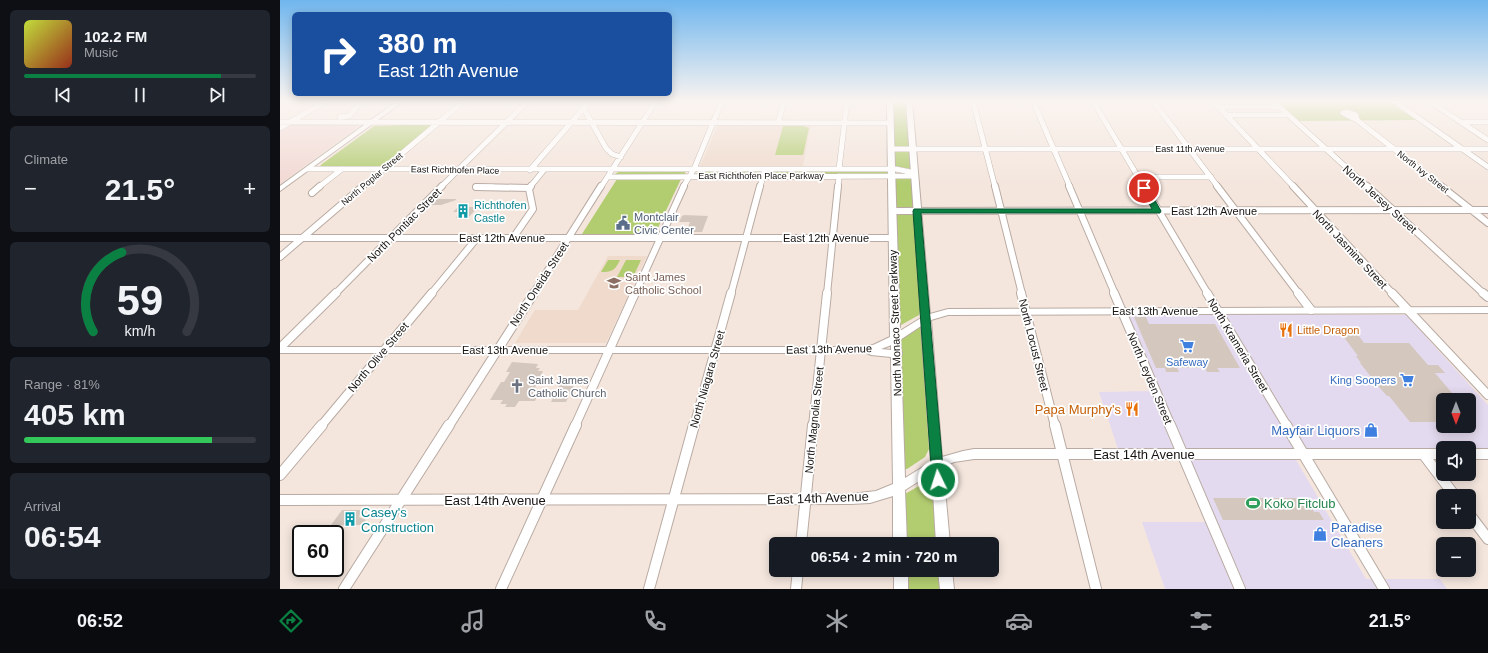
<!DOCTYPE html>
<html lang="en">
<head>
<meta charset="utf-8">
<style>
	:root { --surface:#171b24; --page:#20242c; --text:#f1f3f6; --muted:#9ea1a6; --line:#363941; --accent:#0b8043 }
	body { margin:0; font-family:Helvetica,sans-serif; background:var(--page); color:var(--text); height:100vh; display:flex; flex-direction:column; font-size:15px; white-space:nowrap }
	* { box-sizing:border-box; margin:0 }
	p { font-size:13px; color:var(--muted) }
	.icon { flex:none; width:22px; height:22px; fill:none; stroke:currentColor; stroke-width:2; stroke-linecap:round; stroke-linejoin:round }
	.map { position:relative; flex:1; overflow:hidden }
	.side { display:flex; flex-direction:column; gap:10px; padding:10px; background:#0d0f14; width:280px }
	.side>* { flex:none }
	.top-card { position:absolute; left:12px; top:12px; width:380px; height:84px; border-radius:6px; box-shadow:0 2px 10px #0003; background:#1a4fa0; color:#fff; overflow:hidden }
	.needle { width:26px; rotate:180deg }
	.tools { position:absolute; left:1156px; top:393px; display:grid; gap:8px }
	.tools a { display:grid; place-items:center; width:40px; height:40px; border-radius:6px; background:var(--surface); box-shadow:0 2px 10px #0003; font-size:20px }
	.speed { position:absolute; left:12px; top:525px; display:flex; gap:8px; font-size:20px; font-weight:700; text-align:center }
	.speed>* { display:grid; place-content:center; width:52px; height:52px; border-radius:50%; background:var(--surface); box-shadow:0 2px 10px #0003; line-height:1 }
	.speed .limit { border:2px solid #111; border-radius:6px; background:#fff; color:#111 }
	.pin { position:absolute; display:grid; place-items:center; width:34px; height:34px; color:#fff; margin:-17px; border:2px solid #fff; border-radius:50%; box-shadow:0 1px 4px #0007 }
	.me { position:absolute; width:44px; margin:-22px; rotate:356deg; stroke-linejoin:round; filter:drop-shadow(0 0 3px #0008) }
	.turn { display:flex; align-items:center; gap:14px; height:84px; padding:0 20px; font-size:18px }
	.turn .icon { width:52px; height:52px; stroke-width:2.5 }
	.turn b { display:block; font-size:28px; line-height:34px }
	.big { font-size:30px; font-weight:700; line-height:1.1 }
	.side .card { flex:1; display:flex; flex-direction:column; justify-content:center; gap:6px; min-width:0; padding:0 14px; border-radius:6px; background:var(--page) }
	.side .dial { align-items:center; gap:0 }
	.dial svg { height:104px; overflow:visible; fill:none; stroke:var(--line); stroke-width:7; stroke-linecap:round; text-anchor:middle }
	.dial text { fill:var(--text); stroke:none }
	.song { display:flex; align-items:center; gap:12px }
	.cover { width:48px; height:48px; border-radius:6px; background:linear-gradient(135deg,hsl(70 70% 55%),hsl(10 70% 35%)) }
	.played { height:4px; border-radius:2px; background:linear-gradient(90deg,var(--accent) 85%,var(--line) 85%) }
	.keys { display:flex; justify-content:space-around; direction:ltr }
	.heat { display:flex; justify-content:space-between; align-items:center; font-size:22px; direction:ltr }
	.charge { height:6px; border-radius:3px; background:linear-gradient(90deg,#34c759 81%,var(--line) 0) }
	.trip { position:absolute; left:489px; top:537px; width:230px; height:40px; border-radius:6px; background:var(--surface); box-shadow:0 2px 10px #0003; font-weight:700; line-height:40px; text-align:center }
	.tabs { display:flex; height:64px; justify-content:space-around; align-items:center; background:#090b0e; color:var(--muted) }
	.tabs .icon { width:28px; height:28px }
	.tabs .selected { color:var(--accent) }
	.tabs b { font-size:18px; color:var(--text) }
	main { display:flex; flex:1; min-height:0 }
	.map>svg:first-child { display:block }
	.commercial { fill:#e4daef; fill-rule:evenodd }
	.industrial { fill:#f2d8d3 }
	.built { fill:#efdacc }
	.green { fill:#b2cc70 }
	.building { fill:#d4c7be }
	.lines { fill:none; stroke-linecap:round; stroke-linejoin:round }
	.minor-far3-casing { stroke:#b9aba3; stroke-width:6 }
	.minor-far2-casing { stroke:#b9aba3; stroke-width:8 }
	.minor-far1-casing { stroke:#b9aba3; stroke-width:10 }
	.minor-casing { stroke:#b9aba3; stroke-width:12 }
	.major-casing { stroke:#b9aba3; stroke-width:2 }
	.minor-far3 { stroke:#fff; stroke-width:5 }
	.minor-far2 { stroke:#fff; stroke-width:6 }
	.minor-far1 { stroke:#fff; stroke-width:8 }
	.minor { stroke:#fff; stroke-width:10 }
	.major { fill:#fff; fill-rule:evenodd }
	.route { fill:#0b8043; stroke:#07532c }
	.labels { text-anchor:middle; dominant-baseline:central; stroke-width:3.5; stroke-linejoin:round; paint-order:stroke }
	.far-street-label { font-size:9px; fill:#171310; stroke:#fff }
	.street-label { font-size:11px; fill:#171310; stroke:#fff }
	.culture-label { font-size:11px; fill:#0d838f; stroke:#fff; text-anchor:start }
	.service-label { font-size:11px; fill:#4e5e75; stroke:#fff; text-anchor:start }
	.education-label { font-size:11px; fill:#785e54; stroke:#fff; text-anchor:start }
	.food-label { font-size:11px; fill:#c56008; stroke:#fff; text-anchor:start }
	.shop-label { font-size:11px; fill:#366cbe; stroke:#fff }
	.worship-label { font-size:11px; fill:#5b616d; stroke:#fff; text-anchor:start }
	.near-food-label { font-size:13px; fill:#c56008; stroke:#fff; text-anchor:end }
	.near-shop-label { font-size:13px; fill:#366cbe; stroke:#fff; text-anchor:end }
	.near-street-label { font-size:13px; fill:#171310; stroke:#fff }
	.near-leisure-label { font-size:13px; fill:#27864d; stroke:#fff; text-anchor:start }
	.near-culture-label { font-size:13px; fill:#0d838f; stroke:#fff; text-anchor:start }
</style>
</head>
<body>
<main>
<section class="side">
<div class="card">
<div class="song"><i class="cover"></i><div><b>102.2 FM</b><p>Music</p></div></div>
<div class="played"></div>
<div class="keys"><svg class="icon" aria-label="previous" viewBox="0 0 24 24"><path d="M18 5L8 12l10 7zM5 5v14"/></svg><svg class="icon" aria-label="pause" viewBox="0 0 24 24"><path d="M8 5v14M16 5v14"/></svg><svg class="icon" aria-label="next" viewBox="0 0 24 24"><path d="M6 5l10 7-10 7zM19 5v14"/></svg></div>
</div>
<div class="card"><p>Climate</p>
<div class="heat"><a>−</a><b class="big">21.5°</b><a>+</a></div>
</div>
<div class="card dial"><svg viewBox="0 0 100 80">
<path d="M14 69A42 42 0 1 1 86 69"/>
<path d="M14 69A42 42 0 0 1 36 8" stroke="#0b8043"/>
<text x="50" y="56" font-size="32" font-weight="700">59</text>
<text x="50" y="72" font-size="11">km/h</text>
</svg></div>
<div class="card"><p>Range · 81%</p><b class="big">405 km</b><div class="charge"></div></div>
<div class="card"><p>Arrival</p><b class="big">06:54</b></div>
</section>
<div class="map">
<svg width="1208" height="589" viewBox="0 0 1208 589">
	<rect width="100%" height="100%" fill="#f4e6dd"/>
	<path class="commercial" d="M848,314L1126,315L1208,405V448H1009L1086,579H1160L1167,589H885L862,522H925L895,449H838L819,392L869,391ZM1163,400H1189V426H1163Z"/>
	<path class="industrial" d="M11,125H78L79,126L0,184V132Z"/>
	<path class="built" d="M438,125H531L523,166H420Z
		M328,256H367L326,343H235L255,310H298Z"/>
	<path class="green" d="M613,101H627L630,145L627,147L614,146Z
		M996,101H1109L1136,120L1018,121Z
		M150,124L152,125L103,166H40L42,164L94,126Z
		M503,126H523L529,128L523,155H495Z
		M615,150L630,151L631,169L614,166Z
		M340,171H402L406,173L405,174H335Z
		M419,171H480L481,172L475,175L416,174Z
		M492,171H607L608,173L607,174L489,175V172Z
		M616,178L632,179L633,206L632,208H616L615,180Z
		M337,179H401L375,234H302Z
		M632,213L634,216L640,310L639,315L621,325L619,324L616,214Z
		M328,260H340C335,270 333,272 321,272Z
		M346,260H361L353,277H337Z
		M639,327L641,328L649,449L645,457L627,469H625L619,340Z
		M644,483L650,484L652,487L657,544H625L624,498L625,494Z
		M626,570H659L660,589H626Z"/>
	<path class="building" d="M157,199H176V200L161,205H151Z
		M178,207H198L187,219L176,218L179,212H173Z
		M404,215L428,216L422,232H406L410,222H399L402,216Z
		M854,317H866L869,324H935L960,368H937L940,372H927L925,368H897L899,372H886L885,368H876Z
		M1060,332H1076L1084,343H1129L1148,365H1158L1165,373H1155L1178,400H1163V422H1130L1109,396H1107L1099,387L1080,363H1081L1076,356H1078Z
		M232,362L258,364L256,368H260L258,371H263L254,390H260L255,401H239L235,407H225L227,404H220L223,400H210L221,382H224L230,372H226Z
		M282,379H297L286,402H271Z
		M933,498H1026L1034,512H1039L1044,520H943Z
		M62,510H81L79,517L86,520L82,525H51Z"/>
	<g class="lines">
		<defs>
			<path id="minor-far3" d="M693,101L715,187
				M753,101L790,187
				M813,101L864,187
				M873,101L938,187
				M933,101L1014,187
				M993,101L1088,187
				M1114,101L1208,167
				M1149,101L1208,140
				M938,107H999
				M304,109L326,148L332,154L341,157
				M1068,112L1076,115L1077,120L1063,113Z
				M946,115H1008
				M60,117L69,116L82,101
				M1077,120L1163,187
				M0,122L611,123
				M1181,122H1208
				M498,123L504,101
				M0,128L46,101
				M611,149H1208
				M28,169H616L635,173
				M559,169L567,101
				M250,170L310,101
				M328,177L635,176
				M858,177H931
				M39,187L62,169
				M82,187L184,101
				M161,187L248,101
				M196,187H213
				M250,187L264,170
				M321,187L376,101
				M403,187L414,169L442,101
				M480,187L485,169
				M558,187L559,176"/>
			<path id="minor-far2" d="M715,186L742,294
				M789,186L835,294
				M864,186L928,294
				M937,186L1019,294
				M1013,186L1113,294
				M1087,186L1204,294
				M1161,186L1208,223
				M196,187L249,188
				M32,193L40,186
				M612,211L1208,210
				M0,238H613
				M233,238L253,209L249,189L251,186
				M0,257L83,186
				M55,294L162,186
				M151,294L197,238
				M253,294L321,186
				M355,294L404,186
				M451,294L480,186
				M547,294L558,186"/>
			<path id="minor-far1" d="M741,293L775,426
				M834,293L891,426
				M927,293L1007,426
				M1018,293L1031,310
				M1112,293L1208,395
				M1203,293L1208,297
				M0,348L56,293
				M41,426L152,293
				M169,426L254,293
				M295,426L355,293
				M414,426L451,293
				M533,426L547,293"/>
			<path id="minor" d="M775,425L816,589
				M890,425L960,589
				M1006,425L1104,589
				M1144,455L1175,496
				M0,475L42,425
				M1189,514L1208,539
				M521,544L533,425
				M64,589L169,425
				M221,589L296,425
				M369,589L414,425
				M516,589L518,570"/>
			<path id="major" d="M117,101H124L0,191V186Z
				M607,101H613L620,331L641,318L626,101H632L650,314L668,309L1208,307V313L668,315L651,320L662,457L683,451L694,449H1163V459H694L674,462L663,467L670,544H656L652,473L625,490L627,544H613V496L590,503L571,504L0,505V495L571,494L596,491L613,484L611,357L591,355L587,353H0V347H583L593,345L610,337ZM641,326L651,462L625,478L621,356L622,354L620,340ZM611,345V350L601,349L609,346Z
				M1189,449H1208V459H1189Z
				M614,570H628V589H614Z
				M658,570H672L674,589H660Z"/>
		</defs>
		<use href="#minor-far3" class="minor-far3-casing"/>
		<use href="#minor-far2" class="minor-far2-casing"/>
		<use href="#minor-far1" class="minor-far1-casing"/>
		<use href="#minor" class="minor-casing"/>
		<use href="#major" class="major-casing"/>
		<use href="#minor-far3" class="minor-far3"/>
		<use href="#minor-far2" class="minor-far2"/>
		<use href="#minor-far1" class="minor-far1"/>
		<use href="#minor" class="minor"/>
		<use href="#major" class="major"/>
	</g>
	<linearGradient id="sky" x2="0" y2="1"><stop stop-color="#70b6ee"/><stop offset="0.55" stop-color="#faf4f0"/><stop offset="1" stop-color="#faf4f0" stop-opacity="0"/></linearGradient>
	<rect width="1208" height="184" fill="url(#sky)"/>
	<path class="route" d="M864,186L868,188L881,211L880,213H641L664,480L663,484L658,485L654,484L652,480L633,211L634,209H872L861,188Z"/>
	<defs>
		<symbol id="building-bare" viewBox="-9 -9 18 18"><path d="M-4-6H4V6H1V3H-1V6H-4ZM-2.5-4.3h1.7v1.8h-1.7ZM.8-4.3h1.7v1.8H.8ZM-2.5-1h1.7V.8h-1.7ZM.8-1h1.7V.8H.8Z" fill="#0f9aa8" stroke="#fff" stroke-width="2.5" paint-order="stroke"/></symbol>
		<symbol id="civic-bare" viewBox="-9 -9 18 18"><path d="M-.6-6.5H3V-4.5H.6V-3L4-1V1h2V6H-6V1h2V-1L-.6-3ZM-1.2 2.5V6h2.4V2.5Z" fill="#5c6f8a" stroke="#fff" stroke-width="2.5" paint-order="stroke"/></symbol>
		<symbol id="school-bare" viewBox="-9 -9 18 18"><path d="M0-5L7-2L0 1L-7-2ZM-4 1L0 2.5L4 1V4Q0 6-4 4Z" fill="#8d6e63" stroke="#fff" stroke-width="2.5" paint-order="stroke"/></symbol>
		<symbol id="restaurant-bare" viewBox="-9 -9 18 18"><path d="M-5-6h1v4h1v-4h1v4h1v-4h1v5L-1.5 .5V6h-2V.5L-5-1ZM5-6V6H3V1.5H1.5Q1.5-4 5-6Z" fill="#e8710a" stroke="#fff" stroke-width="2.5" paint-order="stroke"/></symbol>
		<symbol id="supermarket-bare" viewBox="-9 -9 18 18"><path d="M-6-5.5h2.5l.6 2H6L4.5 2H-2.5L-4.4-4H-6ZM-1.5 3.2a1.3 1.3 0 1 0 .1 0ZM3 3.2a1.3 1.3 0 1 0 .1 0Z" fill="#3f7fe0" stroke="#fff" stroke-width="2.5" paint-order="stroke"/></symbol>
		<symbol id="church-bare" viewBox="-9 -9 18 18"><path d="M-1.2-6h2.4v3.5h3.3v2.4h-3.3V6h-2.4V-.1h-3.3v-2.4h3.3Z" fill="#6b7280" stroke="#fff" stroke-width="2.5" paint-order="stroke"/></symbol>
		<symbol id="shop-bare" viewBox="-9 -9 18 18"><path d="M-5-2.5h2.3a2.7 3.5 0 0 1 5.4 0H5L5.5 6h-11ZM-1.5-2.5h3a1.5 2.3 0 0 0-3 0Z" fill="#3f7fe0" stroke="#fff" stroke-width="2.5" paint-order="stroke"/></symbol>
		<symbol id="stadium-bare" viewBox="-9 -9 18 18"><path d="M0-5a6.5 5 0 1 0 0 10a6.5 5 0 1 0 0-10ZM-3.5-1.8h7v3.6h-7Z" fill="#2e9e5b" stroke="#fff" stroke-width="2.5" paint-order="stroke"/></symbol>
	</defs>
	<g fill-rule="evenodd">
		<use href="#building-bare" x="173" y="201" width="20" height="20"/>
		<use href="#civic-bare" x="333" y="213" width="20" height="20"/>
		<use href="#school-bare" x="324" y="273" width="20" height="20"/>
		<use href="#restaurant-bare" x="996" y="320" width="20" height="20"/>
		<use href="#supermarket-bare" x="897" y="336" width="20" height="20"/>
		<use href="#supermarket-bare" x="1117" y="370" width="20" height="20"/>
		<use href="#church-bare" x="227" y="376" width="20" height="20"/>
		<use href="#restaurant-bare" x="842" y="399" width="20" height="20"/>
		<use href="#shop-bare" x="1081" y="420" width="20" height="20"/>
		<use href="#stadium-bare" x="963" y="493" width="20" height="20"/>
		<use href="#building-bare" x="60" y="509" width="20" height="20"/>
		<use href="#shop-bare" x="1030" y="524" width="20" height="20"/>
	</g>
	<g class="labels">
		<g class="far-street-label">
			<text x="910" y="149">East 11th Avenue</text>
			<text transform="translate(175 170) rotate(1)">East Richthofen Place</text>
			<text transform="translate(1143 172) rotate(38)">North Ivy Street</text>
			<text x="481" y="176">East Richthofen Place Parkway</text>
			<text transform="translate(92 179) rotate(-40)">North Poplar Street</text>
		</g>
		<g class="street-label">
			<text transform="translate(1100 199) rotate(42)">North Jersey Street</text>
			<text x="934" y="211">East 12th Avenue</text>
			<text transform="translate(124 225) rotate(-45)">North Pontiac Street</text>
			<text x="222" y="238">East 12th Avenue</text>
			<text x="546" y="238">East 12th Avenue</text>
			<text transform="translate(1070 249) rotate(47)">North Jasmine Street</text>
			<text transform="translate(259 284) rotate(-57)">North Oneida Street</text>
			<text x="875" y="311">East 13th Avenue</text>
			<text transform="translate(615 323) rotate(-92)">North Monaco Street Parkway</text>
			<text transform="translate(754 345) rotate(76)">North Locust Street</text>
			<text transform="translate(958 345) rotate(59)">North Krameria Street</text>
			<text transform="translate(549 349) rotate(-1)">East 13th Avenue</text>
			<text x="225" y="350">East 13th Avenue</text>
			<text transform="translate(98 357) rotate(-50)">North Olive Street</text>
			<text transform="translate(870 378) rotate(67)">North Leyden Street</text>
			<text transform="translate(427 379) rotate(-74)">North Niagara Street</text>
			<text transform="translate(534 420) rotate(-84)">North Magnolia Street</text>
		</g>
		<g class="culture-label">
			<text x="194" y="205">Richthofen<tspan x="194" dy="13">Castle</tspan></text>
		</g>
		<g class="service-label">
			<text x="354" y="217">Montclair<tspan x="354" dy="13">Civic Center</tspan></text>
		</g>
		<g class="education-label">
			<text x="345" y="277">Saint James<tspan x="345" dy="13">Catholic School</tspan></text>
		</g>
		<g class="food-label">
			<text x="1017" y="330">Little Dragon</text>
		</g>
		<g class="shop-label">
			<text x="907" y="362">Safeway</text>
			<text x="1116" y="380" text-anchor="end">King Soopers</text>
		</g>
		<g class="worship-label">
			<text x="248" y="380">Saint James<tspan x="248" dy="13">Catholic Church</tspan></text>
		</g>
		<g class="near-food-label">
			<text x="841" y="409">Papa Murphy's</text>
		</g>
		<g class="near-shop-label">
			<text x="1080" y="430">Mayfair Liquors</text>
			<text x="1051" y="527" text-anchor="start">Paradise<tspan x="1051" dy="15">Cleaners</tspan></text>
		</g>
		<g class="near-street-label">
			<text x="864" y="454">East 14th Avenue</text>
			<text transform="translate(538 498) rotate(-2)">East 14th Avenue</text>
			<text x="215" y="500">East 14th Avenue</text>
		</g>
		<g class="near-leisure-label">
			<text x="984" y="503">Koko Fitclub</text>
		</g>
		<g class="near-culture-label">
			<text x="81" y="512">Casey's<tspan x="81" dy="15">Construction</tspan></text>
		</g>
	</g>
</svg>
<div class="tools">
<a><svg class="needle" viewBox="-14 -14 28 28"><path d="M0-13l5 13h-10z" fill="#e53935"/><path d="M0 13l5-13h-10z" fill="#9ea1a6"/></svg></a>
<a><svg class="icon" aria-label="sound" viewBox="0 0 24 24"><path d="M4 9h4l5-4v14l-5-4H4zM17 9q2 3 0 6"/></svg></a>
<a>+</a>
<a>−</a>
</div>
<div class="speed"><div class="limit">60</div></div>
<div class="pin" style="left:864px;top:188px;background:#d93025"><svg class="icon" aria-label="arrive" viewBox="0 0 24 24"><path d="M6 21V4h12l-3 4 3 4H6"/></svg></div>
<svg class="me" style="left:658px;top:480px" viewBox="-20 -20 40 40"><circle r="17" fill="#0b8043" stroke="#fff" stroke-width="3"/><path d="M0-11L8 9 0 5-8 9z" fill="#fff"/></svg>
<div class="trip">06:54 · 2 min · 720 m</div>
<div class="top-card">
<div class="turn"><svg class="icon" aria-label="right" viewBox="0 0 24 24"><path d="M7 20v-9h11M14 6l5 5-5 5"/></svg><div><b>380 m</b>East 12th Avenue</div></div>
</div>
</div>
</main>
<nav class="tabs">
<b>06:52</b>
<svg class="icon selected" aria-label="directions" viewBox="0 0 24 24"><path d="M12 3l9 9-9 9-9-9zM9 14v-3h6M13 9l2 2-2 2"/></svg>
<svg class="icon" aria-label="music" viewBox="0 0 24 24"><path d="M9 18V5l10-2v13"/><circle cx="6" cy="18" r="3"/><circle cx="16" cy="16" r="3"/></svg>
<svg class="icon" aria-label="phone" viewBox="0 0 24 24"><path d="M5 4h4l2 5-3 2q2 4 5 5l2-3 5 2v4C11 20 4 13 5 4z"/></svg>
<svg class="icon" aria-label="climate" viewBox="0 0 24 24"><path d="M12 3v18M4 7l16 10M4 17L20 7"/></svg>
<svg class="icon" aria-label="car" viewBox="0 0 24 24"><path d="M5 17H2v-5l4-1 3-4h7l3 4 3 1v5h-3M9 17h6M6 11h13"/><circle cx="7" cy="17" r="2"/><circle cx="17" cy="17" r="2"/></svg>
<svg class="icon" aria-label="filters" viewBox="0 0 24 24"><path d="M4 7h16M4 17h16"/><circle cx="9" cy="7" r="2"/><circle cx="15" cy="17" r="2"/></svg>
<b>21.5°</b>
</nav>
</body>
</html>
